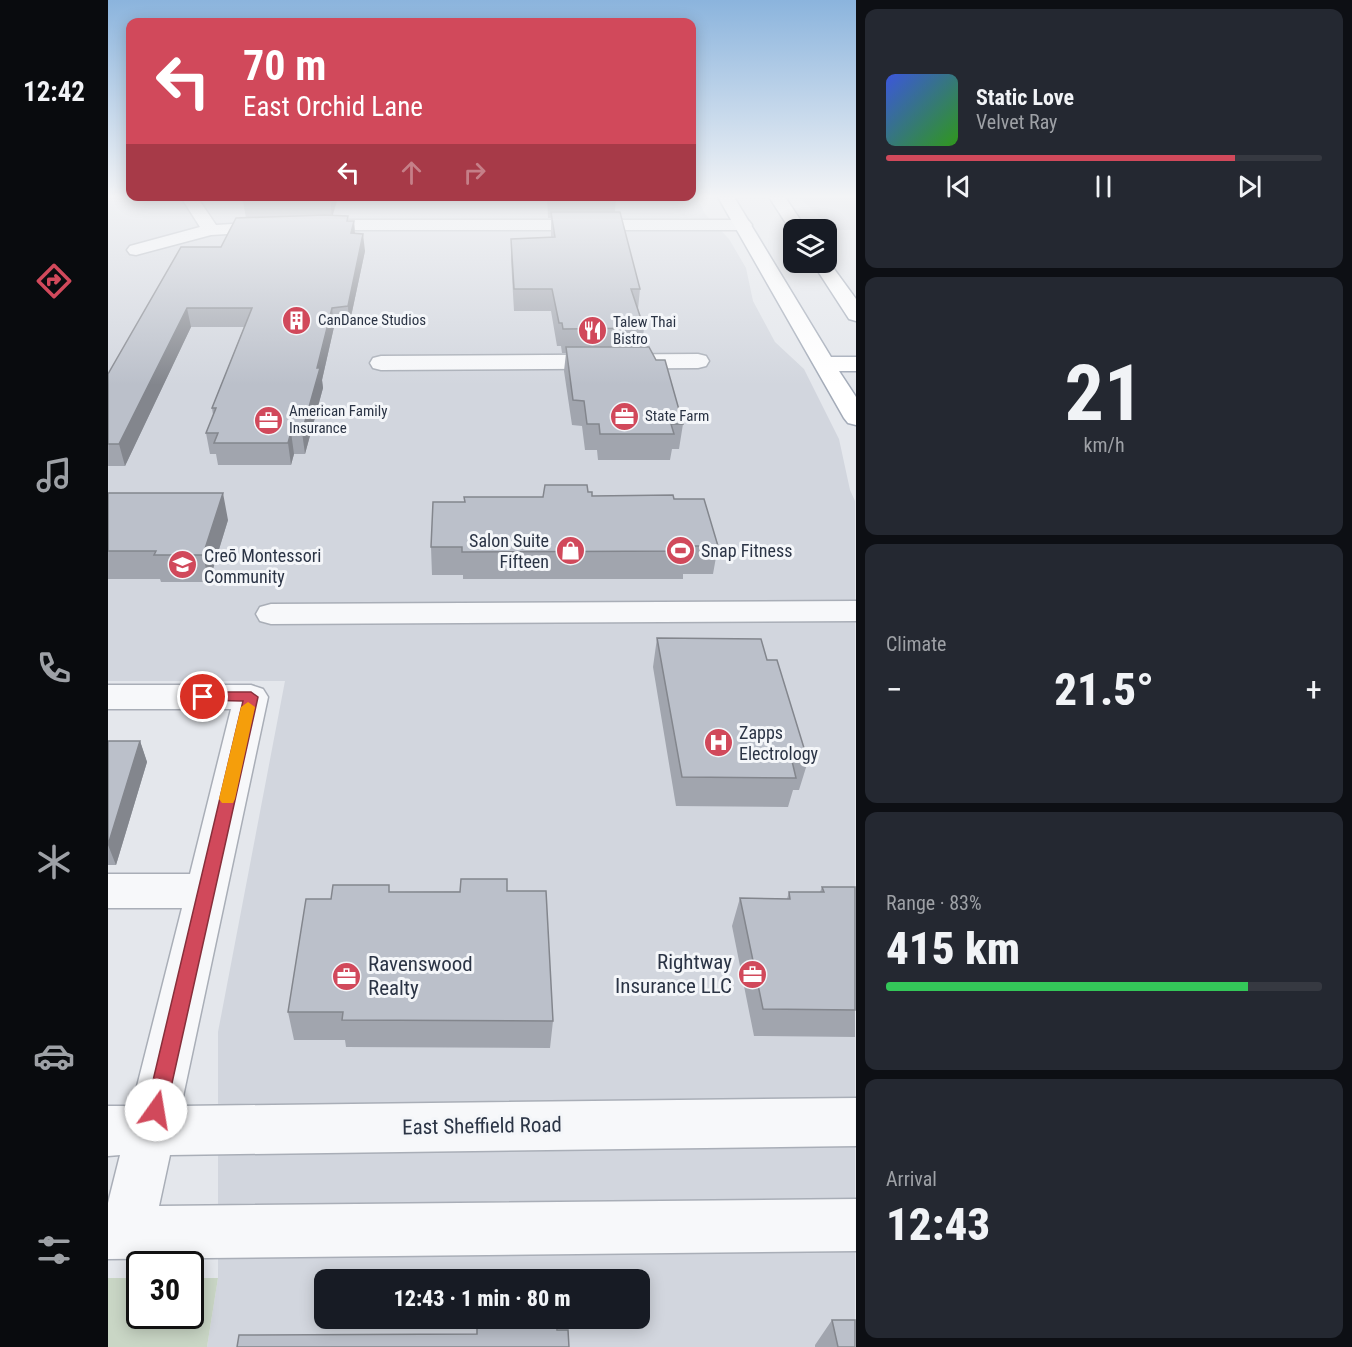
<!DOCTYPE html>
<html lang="en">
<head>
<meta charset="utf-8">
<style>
	:root { --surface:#171b24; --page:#242831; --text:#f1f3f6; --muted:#9ea1a6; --line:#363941; --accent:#d1495b }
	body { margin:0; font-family:"Roboto Condensed",sans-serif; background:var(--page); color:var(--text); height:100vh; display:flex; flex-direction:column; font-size:22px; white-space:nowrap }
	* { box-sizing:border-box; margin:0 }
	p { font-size:20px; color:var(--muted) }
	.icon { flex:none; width:33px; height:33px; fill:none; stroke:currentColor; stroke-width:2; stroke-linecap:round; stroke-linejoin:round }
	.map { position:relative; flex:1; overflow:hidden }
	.details { display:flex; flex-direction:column; gap:9px; padding:9px; background:#0d0f14; width:496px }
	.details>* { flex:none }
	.guide { position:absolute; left:18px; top:18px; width:570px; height:183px; border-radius:12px; box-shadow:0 3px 15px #0003; background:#d1495b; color:#fff; overflow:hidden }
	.fabs { position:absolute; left:675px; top:219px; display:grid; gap:12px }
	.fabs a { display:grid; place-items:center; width:54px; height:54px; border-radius:12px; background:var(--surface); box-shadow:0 3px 15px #0003; font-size:30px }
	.speed { position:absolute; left:18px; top:1251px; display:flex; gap:12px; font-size:30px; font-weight:700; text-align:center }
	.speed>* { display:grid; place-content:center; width:78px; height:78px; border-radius:50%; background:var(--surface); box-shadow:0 3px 15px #0003; line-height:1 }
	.speed .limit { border:3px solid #111; border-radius:9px; background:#fff; color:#111 }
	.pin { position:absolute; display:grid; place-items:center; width:51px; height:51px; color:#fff; margin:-26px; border:3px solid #fff; border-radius:50%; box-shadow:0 2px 6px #0007 }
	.me { position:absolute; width:66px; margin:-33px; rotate:13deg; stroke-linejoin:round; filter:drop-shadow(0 0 4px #0008) }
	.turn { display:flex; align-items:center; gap:21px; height:126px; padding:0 18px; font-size:27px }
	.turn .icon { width:78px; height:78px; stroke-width:2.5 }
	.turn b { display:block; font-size:42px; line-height:51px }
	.lanes { display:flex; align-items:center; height:57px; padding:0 18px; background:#0003; justify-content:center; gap:30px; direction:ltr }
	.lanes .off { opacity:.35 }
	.big { font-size:45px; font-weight:800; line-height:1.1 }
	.details .widget { flex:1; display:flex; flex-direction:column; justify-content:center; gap:9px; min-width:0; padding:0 21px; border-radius:12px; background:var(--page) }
	.details .dial { align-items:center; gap:0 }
	.dial b { font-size:78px; line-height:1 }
	.song { display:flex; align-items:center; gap:18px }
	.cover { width:72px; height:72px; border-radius:9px; background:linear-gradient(135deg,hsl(230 70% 55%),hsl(110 70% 35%)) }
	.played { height:6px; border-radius:3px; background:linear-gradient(90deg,var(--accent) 80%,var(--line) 80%) }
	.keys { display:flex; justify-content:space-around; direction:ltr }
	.heat { display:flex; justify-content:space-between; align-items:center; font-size:33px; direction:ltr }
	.charge { height:9px; border-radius:4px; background:linear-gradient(90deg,#34c759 83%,var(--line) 0) }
	.trip { position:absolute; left:206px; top:1269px; width:336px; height:60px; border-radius:12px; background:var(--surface); box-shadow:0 3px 15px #0003; font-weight:800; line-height:60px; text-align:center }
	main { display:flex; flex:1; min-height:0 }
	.tab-bar { display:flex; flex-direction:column; width:108px; justify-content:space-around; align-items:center; background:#090b0e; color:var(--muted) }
	.tab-bar .icon { width:42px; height:42px }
	.tab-bar .current { color:var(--accent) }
	.tab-bar b { font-size:27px; color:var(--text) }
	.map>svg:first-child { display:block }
	.built { fill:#d2d6de; fill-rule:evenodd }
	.green { fill:#c9d6c5 }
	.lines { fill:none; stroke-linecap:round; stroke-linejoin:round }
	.minor-casing { stroke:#a9aeb7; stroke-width:3 }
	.major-casing { stroke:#a3abb8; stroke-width:3 }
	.minor { fill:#f7f8fa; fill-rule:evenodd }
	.major { fill:#fff; fill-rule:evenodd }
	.wall { fill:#a1a5ae }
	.shaded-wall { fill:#83868d }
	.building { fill:#bbc0ca; stroke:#83868d; stroke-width:1.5 }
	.route { fill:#d1495b; stroke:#882f3b; stroke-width:1.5 }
	.slow { fill:#f59e0b }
	.labels { text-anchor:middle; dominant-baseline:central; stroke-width:6; stroke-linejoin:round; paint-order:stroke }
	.far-poi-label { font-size:15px; fill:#2b3445; stroke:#f4f6f9; text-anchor:start }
	.poi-label { font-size:18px; fill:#2b3445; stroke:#f4f6f9; text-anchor:start }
	.near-poi-label { font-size:21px; fill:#2b3445; stroke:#f4f6f9; text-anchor:end }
	.near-street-label { font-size:21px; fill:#2b3445; stroke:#f4f6f9 }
</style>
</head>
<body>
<main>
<nav class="tab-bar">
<b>12:42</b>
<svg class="icon current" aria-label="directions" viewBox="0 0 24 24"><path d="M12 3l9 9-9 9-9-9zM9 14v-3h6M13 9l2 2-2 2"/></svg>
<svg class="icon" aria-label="music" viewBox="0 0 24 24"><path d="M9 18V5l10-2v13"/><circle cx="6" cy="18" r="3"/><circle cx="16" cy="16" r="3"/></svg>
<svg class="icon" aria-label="phone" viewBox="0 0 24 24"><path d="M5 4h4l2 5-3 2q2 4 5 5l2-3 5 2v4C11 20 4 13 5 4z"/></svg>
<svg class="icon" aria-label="climate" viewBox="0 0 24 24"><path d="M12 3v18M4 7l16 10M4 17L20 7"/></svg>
<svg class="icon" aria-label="car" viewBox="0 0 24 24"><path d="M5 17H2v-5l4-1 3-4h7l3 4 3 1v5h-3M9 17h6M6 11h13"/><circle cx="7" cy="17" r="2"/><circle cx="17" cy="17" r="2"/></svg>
<svg class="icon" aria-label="filters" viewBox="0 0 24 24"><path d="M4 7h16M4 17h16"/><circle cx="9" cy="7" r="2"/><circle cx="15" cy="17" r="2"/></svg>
</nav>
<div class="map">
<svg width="748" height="1347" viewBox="0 0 748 1347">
	<rect width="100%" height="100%" fill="#e4e7ec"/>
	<path class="built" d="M0,197H589L597,214L621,239L638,268L645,301L667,342L696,369L731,439L742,490L747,501V1347H99L110,1278V1032L177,681H0ZM216,1280H531V1318H216Z
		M691,197H747V230H725Z"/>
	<path class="green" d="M0,1278H31L32,1316H82L83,1278H110L99,1347H0Z"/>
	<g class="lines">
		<defs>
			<path id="minor" d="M73,197H89L108,225L186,220H635L641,221L644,225L641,229L635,230H186L103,235L28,255L22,254L19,250L22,246L92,227Z
				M590,354L598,356L601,361L598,366L590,368L273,370L265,368L262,363L265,358L273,356Z
				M748,601V621L163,624L152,621L148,614L152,607L163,604Z
				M0,685H143L155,689L160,697L73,1106L748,1098V1146L62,1155L51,1206L748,1199V1251L0,1259V1203L12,1155L0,1156V1106H24L74,908H0V874H82L123,709H0Z"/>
			<path id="major" d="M610,197H626L723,357H748V371H731L748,397V425L740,423L736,418Z
				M661,197H677L699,230H686L685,234Z
				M718,258L748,299V321L741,319L704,262H718Z"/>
		</defs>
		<use href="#minor" class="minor-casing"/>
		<use href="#major" class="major-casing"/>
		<use href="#minor" class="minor"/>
		<use href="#major" class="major"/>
	</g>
	<path class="wall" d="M230,197L224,215L240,216V221H246L247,233L257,251L241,326L226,327L214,380L215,388L197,454H186L183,465H110L108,454H102L98,433L105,415L104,408L136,327H83L17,466H0V374L138,218L135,201Z
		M439,197H508L507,212L532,289L530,309L536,328L534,347L575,424L571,449H564L562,460H490L489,450H477L474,426L464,425L456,371L458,353H454L453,346H449L443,311H406L403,260V239L443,238V218H440Z
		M480,492L484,496L566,499L610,546L605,574H575V579H355V575H324L323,547L435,497Z
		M0,493L120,520L101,582H53L52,579H0Z
		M549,638L659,660L700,761L691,790H685L680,807L568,806L545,667Z
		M0,741H32L39,762L8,865H0Z
		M714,887H747V1037L646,1036L624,926L632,898L679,899L681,892H712Z
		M399,891L445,1021L442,1048L238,1047L237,1040H186L180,1012L223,899L282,892Z
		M724,1320L747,1347H707V1345Z"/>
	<path class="shaded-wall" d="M222,197H230L224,218L222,198Z
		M246,221L247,238L243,233Z
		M255,234L257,251L241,326L240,306Z
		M79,308L83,327L17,466L11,444Z
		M224,308L226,327L214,380L215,388L197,454L194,432Z
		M183,432L186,454L183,465L180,443Z
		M115,493L120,520L101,582L95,555Z
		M32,741L39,762L8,865L0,845Z"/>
	<path class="building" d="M138,197H222V198L135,201Z
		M441,197H508V198H441Z
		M443,212H512L532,289H523L536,328L455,329L454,323H451L444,289H406L403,239L447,237Z
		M217,215L240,216L239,221H246L243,233L255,234L240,306L224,308L209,368H212L194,432H183L180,443H106L110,433H98L108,408H104L144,308H79L11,444H0V374L73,247H113L128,218Z
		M458,347H541L548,360H557L575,424H563L566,434H492L491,424H479L476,401L465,400Z
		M437,485H479L480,492H484V496L565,495L566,499H596L610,546H578L579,551L354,552V547H323L325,502H357L356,497H435Z
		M0,493H115L95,555H46L48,551H0Z
		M549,638L653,639L659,660H669L700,761H684L688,778L574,777Z
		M0,741H32L0,845Z
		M353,879H399V891H438L445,1021L234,1020L235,1012H180L198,899H223L225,885H281V892H352Z
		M714,887H747V1010L655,1009L632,898L682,899L681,892H716Z
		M369,1318H448L449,1330H460L461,1347H129L131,1335L369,1334Z
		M724,1320H747V1347H730Z"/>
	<linearGradient id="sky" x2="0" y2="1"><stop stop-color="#8bb4dd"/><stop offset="0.51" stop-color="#f3f4f6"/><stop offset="1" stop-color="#f3f4f6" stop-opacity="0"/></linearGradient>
	<rect width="748" height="385" fill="url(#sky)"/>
	<path class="route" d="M95,692H143L150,697L58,1110L55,1117L48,1119L41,1117L38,1110L135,701L90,700L88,697Z"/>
	<path class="slow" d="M140,702L147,707L127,799L125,803H114L111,799L133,707Z"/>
	<defs>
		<symbol id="building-disc" viewBox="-11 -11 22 22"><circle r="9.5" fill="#d1495b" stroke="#f4f6f9"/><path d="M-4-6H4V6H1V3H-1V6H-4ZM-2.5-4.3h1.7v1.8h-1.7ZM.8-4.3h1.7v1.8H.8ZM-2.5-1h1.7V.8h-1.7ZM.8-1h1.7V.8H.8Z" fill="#fff"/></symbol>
		<symbol id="restaurant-disc" viewBox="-11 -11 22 22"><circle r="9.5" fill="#d1495b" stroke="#f4f6f9"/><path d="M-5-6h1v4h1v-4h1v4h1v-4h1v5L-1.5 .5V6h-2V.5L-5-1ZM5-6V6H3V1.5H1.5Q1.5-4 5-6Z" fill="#fff"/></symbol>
		<symbol id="office-disc" viewBox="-11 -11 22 22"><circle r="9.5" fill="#d1495b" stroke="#f4f6f9"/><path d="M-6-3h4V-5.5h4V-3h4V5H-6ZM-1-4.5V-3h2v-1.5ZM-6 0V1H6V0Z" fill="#fff"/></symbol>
		<symbol id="shop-disc" viewBox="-11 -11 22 22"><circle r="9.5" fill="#d1495b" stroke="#f4f6f9"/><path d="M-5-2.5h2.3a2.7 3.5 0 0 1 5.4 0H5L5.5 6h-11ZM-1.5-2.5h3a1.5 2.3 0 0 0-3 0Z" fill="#fff"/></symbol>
		<symbol id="stadium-disc" viewBox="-11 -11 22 22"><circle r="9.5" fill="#d1495b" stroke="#f4f6f9"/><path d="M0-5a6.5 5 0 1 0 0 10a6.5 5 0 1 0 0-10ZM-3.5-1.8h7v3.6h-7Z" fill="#fff"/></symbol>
		<symbol id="school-disc" viewBox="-11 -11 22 22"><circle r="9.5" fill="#d1495b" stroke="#f4f6f9"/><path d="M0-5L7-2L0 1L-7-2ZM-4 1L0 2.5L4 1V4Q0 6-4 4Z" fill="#fff"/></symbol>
		<symbol id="hospital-disc" viewBox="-11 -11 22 22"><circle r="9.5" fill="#d1495b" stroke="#f4f6f9"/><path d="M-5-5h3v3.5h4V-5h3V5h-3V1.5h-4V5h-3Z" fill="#fff"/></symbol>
	</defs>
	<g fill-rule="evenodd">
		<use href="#building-disc" x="172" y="304" width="33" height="33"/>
		<use href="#restaurant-disc" x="468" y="314" width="33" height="33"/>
		<use href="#office-disc" x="500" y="400" width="33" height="33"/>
		<use href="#office-disc" x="144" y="404" width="33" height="33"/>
		<use href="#shop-disc" x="446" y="534" width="33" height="33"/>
		<use href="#stadium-disc" x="556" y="534" width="33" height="33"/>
		<use href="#school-disc" x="58" y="548" width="33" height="33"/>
		<use href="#hospital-disc" x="594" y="726" width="33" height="33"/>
		<use href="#office-disc" x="628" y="958" width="33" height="33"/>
		<use href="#office-disc" x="222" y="960" width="33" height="33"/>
	</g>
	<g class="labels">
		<g class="far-poi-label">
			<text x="210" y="320">CanDance Studios</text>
			<text x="505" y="322">Talew Thai<tspan x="505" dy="17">Bistro</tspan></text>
			<text x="181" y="411">American Family<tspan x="181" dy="17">Insurance</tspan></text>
			<text x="537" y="416">State Farm</text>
		</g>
		<g class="poi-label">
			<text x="441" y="540" text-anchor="end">Salon Suite<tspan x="441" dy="21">Fifteen</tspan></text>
			<text x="593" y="550">Snap Fitness</text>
			<text x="96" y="555">Creō Montessori<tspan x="96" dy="21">Community</tspan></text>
			<text x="631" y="732">Zapps<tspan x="631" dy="21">Electrology</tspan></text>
		</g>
		<g class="near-poi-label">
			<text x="624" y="962">Rightway<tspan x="624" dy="24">Insurance LLC</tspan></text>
			<text x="260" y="964" text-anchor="start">Ravenswood<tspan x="260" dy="24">Realty</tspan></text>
		</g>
		<g class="near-street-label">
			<text transform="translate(374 1126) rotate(-1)">East Sheffield Road</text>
		</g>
	</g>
</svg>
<div class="fabs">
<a><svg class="icon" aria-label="layers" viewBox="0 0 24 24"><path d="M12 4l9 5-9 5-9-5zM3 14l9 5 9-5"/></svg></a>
</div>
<div class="speed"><div class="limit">30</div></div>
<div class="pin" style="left:95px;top:697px;background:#d93025"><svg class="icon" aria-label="arrive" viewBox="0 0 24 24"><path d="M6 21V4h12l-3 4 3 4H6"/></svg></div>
<svg class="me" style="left:48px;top:1110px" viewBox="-20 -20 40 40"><circle r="19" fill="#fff"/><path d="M0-13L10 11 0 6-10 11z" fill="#d1495b"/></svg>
<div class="trip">12:43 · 1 min · 80 m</div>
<div class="guide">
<div class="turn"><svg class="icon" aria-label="left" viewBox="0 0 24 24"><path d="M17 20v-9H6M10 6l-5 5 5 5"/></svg><div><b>70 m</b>East Orchid Lane</div></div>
<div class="lanes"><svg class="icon" aria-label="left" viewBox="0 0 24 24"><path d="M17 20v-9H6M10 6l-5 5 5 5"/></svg><svg class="icon off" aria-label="ahead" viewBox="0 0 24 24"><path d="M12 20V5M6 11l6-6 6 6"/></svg><svg class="icon off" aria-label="right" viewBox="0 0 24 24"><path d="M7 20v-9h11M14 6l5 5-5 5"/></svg></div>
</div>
</div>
<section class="details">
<div class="widget">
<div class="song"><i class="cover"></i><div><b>Static Love</b><p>Velvet Ray</p></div></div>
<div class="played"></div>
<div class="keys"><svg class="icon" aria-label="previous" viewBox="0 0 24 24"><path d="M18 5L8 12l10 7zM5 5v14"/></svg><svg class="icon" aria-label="pause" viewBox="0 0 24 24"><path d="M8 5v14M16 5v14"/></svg><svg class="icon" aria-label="next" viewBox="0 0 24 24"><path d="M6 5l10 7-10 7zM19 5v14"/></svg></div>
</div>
<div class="widget dial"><b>21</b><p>km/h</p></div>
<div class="widget"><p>Climate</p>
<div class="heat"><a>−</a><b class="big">21.5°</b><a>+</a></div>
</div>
<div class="widget"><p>Range · 83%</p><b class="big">415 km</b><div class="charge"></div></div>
<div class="widget"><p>Arrival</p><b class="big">12:43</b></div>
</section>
</main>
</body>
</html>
